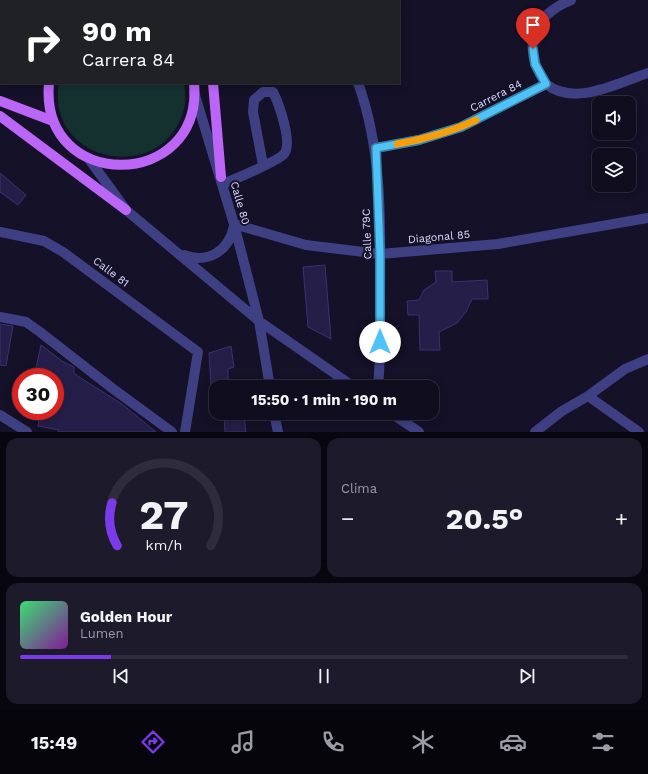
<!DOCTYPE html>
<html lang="es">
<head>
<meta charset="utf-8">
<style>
	:root { --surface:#0f0d1e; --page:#1d1b2b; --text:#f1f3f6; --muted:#9b9ca4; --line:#2f2d3c; --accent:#7c3aed }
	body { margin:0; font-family:"Work Sans",sans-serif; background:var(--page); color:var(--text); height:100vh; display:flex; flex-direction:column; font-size:15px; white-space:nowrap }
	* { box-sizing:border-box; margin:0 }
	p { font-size:13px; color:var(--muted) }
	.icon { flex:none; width:22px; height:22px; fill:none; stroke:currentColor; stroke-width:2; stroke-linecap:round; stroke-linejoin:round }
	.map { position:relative; height:432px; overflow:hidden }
	.details { display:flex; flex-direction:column; gap:6px; padding:6px; background:#080710; flex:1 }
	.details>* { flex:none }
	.hud { position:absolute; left:0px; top:0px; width:400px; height:84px; box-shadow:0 2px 10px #0003,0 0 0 1px var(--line); background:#202124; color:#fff; overflow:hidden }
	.tools { position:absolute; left:592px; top:96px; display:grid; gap:8px }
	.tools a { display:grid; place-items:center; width:44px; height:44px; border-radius:8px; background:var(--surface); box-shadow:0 2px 10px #0003,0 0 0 1px var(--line); font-size:20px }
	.speed { position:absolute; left:12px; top:368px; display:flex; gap:8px; font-size:20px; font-weight:700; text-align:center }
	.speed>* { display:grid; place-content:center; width:52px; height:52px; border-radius:50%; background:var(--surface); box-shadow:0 2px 10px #0003,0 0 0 1px var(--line); line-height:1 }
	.speed .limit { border:6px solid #d22; background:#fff; color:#111 }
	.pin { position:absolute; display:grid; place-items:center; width:34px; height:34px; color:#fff; margin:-41px -17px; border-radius:50% 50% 50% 0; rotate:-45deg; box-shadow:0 0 4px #0007 }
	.pin .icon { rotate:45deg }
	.me { position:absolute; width:44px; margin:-22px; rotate:0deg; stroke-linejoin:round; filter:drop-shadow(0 0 3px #0008) }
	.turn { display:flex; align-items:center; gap:14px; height:84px; padding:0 16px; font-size:18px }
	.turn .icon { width:52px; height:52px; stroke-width:2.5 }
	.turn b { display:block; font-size:28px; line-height:34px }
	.big { font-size:30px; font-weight:700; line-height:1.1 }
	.details .widget { flex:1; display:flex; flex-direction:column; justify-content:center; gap:6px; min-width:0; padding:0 14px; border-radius:12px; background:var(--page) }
	.details .dial { align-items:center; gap:0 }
	.dial svg { height:104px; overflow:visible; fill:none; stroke:var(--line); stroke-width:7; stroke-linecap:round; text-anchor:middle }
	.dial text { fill:var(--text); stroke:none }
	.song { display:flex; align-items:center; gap:12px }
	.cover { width:48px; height:48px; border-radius:6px; background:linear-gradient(135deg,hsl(140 70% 55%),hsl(290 70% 35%)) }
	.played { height:4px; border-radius:2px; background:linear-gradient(90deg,var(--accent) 15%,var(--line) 15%) }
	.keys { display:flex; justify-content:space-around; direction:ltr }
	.heat { display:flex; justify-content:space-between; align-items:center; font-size:22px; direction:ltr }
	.details .tiles { flex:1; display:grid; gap:6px; grid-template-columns:1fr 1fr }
	.widget:last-child { grid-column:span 2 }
	.trip { position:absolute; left:209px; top:380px; width:230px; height:40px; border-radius:12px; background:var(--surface); box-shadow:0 2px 10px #0003,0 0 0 1px var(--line); font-weight:700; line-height:40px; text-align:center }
	.tab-bar { display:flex; height:64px; justify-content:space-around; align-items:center; background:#06050c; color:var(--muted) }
	.tab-bar .icon { width:28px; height:28px }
	.tab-bar .current { color:var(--accent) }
	.tab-bar b { font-size:18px; color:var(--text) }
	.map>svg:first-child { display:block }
	.green { fill:#15312f }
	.building { fill:#251e48; stroke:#3c3172 }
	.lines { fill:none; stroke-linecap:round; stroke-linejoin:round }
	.minor { stroke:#3f3f84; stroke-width:10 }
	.major { stroke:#bc66f8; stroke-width:10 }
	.route-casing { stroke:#337fa1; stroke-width:10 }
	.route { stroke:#4fc3f7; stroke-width:7 }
	.slow { stroke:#f59e0b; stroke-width:7 }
	.labels { text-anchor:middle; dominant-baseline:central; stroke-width:4; stroke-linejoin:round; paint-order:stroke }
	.street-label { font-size:11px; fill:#dcdafd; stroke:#141128 }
</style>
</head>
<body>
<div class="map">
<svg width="648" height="432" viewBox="0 0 648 432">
	<rect width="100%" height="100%" fill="#141128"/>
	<path class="green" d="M59,83H184C185,90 186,98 185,104C170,186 45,167 59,83Z"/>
	<path class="building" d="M0,173L26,195L18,205L0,192Z
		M325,265L331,339L308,327L303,267Z
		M435,271H452V282L487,280L488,299H472L466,312L457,323L439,332L440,350H420L419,315H408L407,301L419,300L424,290L436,282Z
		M0,324L13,326L6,366L0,365Z
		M41,345L62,361L74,367V373L79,377L122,404L156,432H58L59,430L38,426L41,411H55V377H37L36,368Z
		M231,346L234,367L228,369V387H211L209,353Z
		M224,413H234L236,419L244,417L246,432H225Z"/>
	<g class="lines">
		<path class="minor" d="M326,0V1
			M358,83C382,148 381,224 380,293C380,324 381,356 378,387
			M546,84C521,48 532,16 571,0
			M194,92L234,224L259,321L270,387
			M376,148L419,140L461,127L546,84C575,107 617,83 648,73
			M89,159L126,210L259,321L354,387
			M223,184C233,180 278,161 284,154C293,143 279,104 273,92H263L254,100L253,112L263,165
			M234,224L306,245L380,254L498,244L648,218
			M0,232L44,241L63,252L198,352L185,432
			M184,255C208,264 229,251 234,226
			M0,317L26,322L40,332L112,388L172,432
			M588,396L639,432
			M274,413L278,432
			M391,413L419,432
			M0,415L27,432
			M535,432L562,411L588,396L625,369L648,359"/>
		<path class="major" d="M66,1L69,0
			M150,1L151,0
			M205,1V0
			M0,19H1
			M0,38H1
			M49,83C39,193 204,191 194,83
			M213,83L221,177
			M0,101L53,121
			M0,116L126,210"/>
	</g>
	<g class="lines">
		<defs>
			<path id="route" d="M380,342V254L376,148L419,140L461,127L546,84L535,64L533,49"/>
		</defs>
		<use href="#route" class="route-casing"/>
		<use href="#route" class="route"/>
		<path class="slow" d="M397,144C424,139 451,132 476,120"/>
	</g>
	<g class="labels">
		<g class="street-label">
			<text transform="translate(496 96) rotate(-27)">Carrera 84</text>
			<text transform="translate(240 203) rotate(74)">Calle 80</text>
			<text transform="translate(367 234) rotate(-92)">Calle 79C</text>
			<text transform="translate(439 237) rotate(-5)">Diagonal 85</text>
			<text transform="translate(111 272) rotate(37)">Calle 81</text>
		</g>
	</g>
</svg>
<div class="tools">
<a><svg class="icon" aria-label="sound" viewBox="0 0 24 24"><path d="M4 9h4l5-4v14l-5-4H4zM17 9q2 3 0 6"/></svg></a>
<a><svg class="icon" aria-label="layers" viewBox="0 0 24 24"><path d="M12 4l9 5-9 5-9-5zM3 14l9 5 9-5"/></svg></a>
</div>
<div class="speed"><div class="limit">30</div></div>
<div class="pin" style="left:533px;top:49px;background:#d93025"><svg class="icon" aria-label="arrive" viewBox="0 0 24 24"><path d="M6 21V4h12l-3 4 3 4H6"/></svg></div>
<svg class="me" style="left:380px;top:342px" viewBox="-20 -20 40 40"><circle r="19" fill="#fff"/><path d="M0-13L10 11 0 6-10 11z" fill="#4fc3f7"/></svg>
<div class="trip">15:50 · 1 min · 190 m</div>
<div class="hud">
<div class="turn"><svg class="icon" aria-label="right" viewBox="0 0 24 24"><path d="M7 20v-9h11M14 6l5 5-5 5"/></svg><div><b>90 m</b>Carrera 84</div></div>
</div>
</div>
<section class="details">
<div class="tiles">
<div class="widget dial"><svg viewBox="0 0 100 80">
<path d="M14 69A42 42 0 1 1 86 69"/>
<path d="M14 69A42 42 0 0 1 10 36" stroke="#7c3aed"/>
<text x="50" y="56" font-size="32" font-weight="700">27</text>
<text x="50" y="72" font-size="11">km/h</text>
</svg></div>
<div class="widget"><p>Clima</p>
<div class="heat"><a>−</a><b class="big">20.5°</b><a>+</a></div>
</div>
<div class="widget">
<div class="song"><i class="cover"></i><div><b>Golden Hour</b><p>Lumen</p></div></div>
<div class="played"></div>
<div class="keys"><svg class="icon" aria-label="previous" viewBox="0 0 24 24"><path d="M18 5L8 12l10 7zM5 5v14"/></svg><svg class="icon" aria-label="pause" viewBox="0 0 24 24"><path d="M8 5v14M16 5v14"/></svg><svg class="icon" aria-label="next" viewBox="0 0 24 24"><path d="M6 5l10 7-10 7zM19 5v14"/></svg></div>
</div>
</div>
</section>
<nav class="tab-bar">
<b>15:49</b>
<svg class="icon current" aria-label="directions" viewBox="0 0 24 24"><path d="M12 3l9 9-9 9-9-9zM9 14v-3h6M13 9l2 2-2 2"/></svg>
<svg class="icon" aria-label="music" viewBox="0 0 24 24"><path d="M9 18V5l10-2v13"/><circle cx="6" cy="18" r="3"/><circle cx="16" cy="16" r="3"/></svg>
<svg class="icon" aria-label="phone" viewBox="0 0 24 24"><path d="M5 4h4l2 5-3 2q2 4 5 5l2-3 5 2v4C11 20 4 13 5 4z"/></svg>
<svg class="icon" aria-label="climate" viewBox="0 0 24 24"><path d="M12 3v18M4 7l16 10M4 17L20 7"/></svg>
<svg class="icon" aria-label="car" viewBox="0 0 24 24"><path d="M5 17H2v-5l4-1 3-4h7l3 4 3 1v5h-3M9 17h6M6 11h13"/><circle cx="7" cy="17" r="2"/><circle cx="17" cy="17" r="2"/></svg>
<svg class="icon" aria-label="filters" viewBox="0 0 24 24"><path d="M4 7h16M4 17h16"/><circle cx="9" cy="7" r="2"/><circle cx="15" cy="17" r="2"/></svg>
</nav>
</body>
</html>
